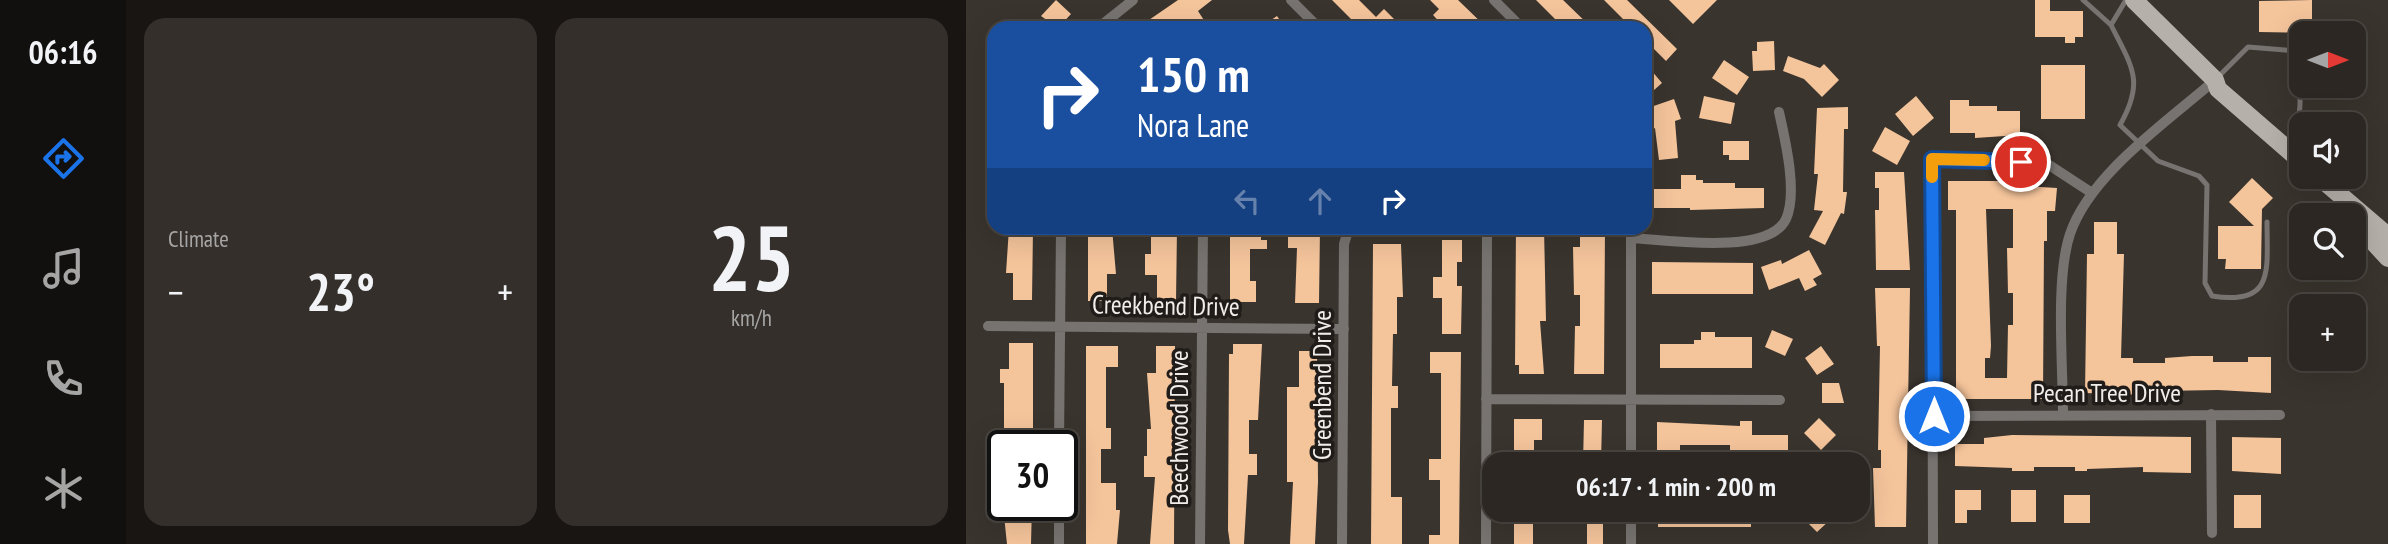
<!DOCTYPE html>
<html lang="en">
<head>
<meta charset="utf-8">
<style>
	:root { --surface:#2c2722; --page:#342f2a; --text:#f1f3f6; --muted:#a6a5a5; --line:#484440; --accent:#1a73e8 }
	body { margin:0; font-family:"PT Sans Narrow",sans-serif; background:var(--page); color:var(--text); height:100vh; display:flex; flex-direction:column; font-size:26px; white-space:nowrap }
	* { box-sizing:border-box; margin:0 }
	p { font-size:23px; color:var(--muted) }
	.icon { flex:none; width:38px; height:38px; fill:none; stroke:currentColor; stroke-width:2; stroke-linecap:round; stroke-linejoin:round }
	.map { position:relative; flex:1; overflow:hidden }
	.drawer { display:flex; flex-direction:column; gap:18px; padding:18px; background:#181513; width:840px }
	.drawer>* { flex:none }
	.hud { position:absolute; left:21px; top:21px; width:665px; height:214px; border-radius:21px; box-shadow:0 7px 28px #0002,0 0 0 2px var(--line); background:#1a4fa0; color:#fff; overflow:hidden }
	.needle { width:46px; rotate:90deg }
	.controls { position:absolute; left:1323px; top:21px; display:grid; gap:14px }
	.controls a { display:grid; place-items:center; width:77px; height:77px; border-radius:14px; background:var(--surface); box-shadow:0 7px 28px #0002,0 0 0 2px var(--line); font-size:35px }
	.speed { position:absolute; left:21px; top:430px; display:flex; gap:14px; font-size:35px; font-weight:700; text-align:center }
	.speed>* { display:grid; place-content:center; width:91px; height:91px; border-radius:50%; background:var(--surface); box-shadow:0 7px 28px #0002,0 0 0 2px var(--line); line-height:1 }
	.speed .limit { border:4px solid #111; border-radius:10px; background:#fff; color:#111 }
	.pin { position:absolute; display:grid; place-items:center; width:60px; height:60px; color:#fff; margin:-30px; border:4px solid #fff; border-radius:50%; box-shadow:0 2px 7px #0007 }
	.me { position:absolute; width:77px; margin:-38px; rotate:0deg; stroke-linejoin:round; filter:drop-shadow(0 0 5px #0008) }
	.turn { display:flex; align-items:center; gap:24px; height:147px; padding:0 35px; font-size:32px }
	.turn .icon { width:91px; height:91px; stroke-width:2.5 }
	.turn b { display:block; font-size:49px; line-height:60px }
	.lanes { display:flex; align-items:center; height:66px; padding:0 35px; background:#0003; justify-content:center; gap:35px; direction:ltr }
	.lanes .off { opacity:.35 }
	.big { font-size:52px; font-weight:700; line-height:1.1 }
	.drawer .card { flex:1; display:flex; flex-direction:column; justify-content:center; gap:10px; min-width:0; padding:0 24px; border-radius:21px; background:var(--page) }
	.drawer .dial { align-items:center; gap:0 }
	.dial b { font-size:91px; line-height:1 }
	.heat { display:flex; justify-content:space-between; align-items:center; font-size:38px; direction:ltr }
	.drawer .tiles { flex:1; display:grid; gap:18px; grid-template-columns:repeat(2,1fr) }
	.trip { position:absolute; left:516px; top:452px; width:388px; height:70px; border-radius:21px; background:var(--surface); box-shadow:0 7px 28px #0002,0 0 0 2px var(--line); font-weight:700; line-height:70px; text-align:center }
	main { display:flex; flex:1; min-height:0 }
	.menu { display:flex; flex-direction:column; width:126px; justify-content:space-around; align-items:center; background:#12100e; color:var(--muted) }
	.menu .icon { width:49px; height:49px }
	.menu .selected { color:var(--accent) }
	.menu b { font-size:32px; color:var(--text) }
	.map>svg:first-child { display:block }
	.building { fill:#f4c49b; fill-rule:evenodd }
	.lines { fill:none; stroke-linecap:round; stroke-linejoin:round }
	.service { stroke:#767370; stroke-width:5 }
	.minor { stroke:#767370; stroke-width:10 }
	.primary { stroke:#b6b0aa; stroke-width:18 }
	.route-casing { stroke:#114b97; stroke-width:18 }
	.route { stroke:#1a73e8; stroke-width:12 }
	.slow { stroke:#f59e0b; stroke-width:12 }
	.labels { text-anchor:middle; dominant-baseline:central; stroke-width:7; stroke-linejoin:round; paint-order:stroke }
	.street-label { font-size:26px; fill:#f1edea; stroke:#1f1c1a }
</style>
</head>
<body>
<main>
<nav class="menu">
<b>06:16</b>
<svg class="icon selected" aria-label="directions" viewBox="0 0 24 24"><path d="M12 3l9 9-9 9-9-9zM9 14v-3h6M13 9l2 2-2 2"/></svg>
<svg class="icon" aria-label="music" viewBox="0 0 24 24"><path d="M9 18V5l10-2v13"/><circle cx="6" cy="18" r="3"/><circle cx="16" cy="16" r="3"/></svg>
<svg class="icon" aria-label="phone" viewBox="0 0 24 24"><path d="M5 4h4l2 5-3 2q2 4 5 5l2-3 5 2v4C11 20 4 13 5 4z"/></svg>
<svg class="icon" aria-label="climate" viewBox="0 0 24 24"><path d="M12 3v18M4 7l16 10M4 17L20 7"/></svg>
</nav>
<section class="drawer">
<div class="tiles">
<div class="card"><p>Climate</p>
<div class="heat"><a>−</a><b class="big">23°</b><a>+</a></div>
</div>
<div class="card dial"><b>25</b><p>km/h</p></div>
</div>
</section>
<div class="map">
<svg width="1422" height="544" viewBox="0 0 1422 544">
	<rect width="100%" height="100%" fill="#3a342e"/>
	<path class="building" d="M90,0L105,14L92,28L75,16Z
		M212,0H246L232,11L243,28H185L180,22Z
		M366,0H393L410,17L418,9L437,28H394Z
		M464,0H492L521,28H479L467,15L473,9Z
		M570,0H597L626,28H598Z
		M638,0H661L711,49L700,61L679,40V28H666Z
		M703,0H751L727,24Z
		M1069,0H1084V11H1117V37H1109V43H1099V37H1069Z
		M1346,0V33L1293,32V1Z
		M311,16L319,28H293Z
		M808,41L809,70L787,71L786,51H791V42Z
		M822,56L854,68L858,64L873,80L856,97L838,79L817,71Z
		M758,60L783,77L771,95L746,78Z
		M679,63L696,83L679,98Z
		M1075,65H1119V119H1075Z
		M738,96L769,103L765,124L733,118Z
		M950,96L968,118L947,136L929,114Z
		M708,99L715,119L709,121L712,158L693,160L689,128L685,130L679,109Z
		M984,100H1003V106H1031V111H1054V135L1009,138V133H984Z
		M882,107V129H878L877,192H881L878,214L875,213L859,245L843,237L857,211L848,210L852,174H848L851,108Z
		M919,127L944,141L931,165L906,151Z
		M757,141H783V160H763V155H757Z
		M909,172H938L944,270H910L909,210H913V188H909Z
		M715,175H730V180H737V183H769V188H798V208L724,210V208H687V189H715Z
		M1038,178H1051V181H1057V186L1091,188L1089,211H1081V241H1078L1077,399H990V210H982V181H1038ZM1020,209H1047V248H1041L1042,293H1047V325H1042L1041,378H1019V358H1024L1025,346Z
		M1286,178L1307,198L1296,209L1295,269H1259L1260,259H1252V226H1288L1263,202Z
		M1128,222H1151V254H1158L1155,358H1167V363H1199V358L1226,356H1247V362H1282V357H1305V393L1252,390L1194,391L1184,392V395L1119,393L1121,254H1128Z
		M43,228H67L66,300H47V273H40Z
		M122,228H146L150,274H141V301H122Z
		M185,228H211L210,302H191V275H179V254H185Z
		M264,228H295V240H301V249H284V281H290V302H264Z
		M322,228H354L353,303H329L331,248H322Z
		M550,228H578L580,321H574L578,374H553V365H549Z
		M614,228H639L638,374H608L609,326H614V295H608L607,247H614Z
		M476,240H496V262H491V286H496L495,334H476V298H467V277H476Z
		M407,244H435L437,297H431V334H427L426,386H432V408H425V497H436V544H405Z
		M843,250L856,274L847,279L851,285L839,291L833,278L803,290L795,267L815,260L816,264Z
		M686,262L787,263V294H686Z
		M909,288H944L940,527H909L907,468H915V450H912L914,346H911Z
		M806,330L827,339L819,356L799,347Z
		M735,332H749V337H786V368H694V344H728V340H735Z
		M43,343H67V436H63V443H38V383H34V369H43Z
		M267,344H296L292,420H283V454H291V475H282L278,544H264L262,530L263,354H267Z
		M120,346H152V367H140V428H145V449H135V483H150V510H154L151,544H120Z
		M190,346H209L208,544H184L189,477H178V456H181V429H185L181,373H190Z
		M855,346L868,364L851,375L839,358Z
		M333,351H351L352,482L349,544H324L327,482H321V387H333Z
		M464,352H495L493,544H463V535H474V480H463V459H475V373H464Z
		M856,383H873L878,403H856Z
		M853,418L870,435L855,450L838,433Z
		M548,419H576V440H568V464H548Z
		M618,420H636L635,464H617Z
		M774,421H786V435H822V459H800V450H764V445H714V452H691V422L774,426Z
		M1046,435L1225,437V473L1177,472V467L1121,469V471H1109V467H1068V471H1046V468L989,466V444H1018V438Z
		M1266,437L1315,438V474L1266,471Z
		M989,490H1015V510H1001V523H989Z
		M1045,490H1070V522H1045Z
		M1098,495H1124V523H1098Z
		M1268,495H1295V528H1268Z
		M37,506H66L65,544H41Z
		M548,509H567V544H548Z
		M621,509H637V544H621Z
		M692,509H785V527H692Z
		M844,509H876L851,532L836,517Z"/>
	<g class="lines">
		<path class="service" d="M1117,0L1145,25L1160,0
			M1145,25C1166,67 1179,81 1154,125L1192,161L1233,176L1241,185L1239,283L1246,296C1309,306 1301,270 1301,222
			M1251,78L1282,47L1330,51C1333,83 1341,118 1321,146"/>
		<path class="minor" d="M325,0L353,28
			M528,0L556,28
			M132,28L167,0
			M665,238C700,240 803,256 820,219C832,193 819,139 813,112
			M22,326L378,329
			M520,399L814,400
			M1245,414L1246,533
			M1097,415C1097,365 1089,279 1104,234C1124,174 1202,121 1249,80
			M968,416L1314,415
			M93,446L95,228
			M665,464V228
			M93,506V544
			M234,544L237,228
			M376,544L378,244L383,228
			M520,544L521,228
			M665,544V509
			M967,544L966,159L1080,163L1126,193"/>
		<path class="primary" d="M1168,0L1249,80L1252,89L1335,161
			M1353,177L1422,236
			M1388,221L1422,258"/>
	</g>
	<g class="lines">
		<defs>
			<path id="route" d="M968,416L966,159L1055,162"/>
		</defs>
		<use href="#route" class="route-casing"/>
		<use href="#route" class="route"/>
		<path class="slow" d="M966,177V159L1018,160"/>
	</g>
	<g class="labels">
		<g class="street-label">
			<text transform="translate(200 305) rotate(1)">Creekbend Drive</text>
			<text transform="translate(355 385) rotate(-90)">Greenbend Drive</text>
			<text x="1141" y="392">Pecan Tree Drive</text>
			<text transform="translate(212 428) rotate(-90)">Beechwood Drive</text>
		</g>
	</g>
</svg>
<div class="controls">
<a><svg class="needle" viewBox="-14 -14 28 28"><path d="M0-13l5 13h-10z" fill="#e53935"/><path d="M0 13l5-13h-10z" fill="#a6a5a5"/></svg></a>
<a><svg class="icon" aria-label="sound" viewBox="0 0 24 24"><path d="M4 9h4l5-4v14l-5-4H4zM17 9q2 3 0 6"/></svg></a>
<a><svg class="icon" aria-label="search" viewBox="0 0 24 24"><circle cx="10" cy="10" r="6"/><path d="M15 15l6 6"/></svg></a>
<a>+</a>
</div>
<div class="speed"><div class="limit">30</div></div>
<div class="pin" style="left:1055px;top:162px;background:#d93025"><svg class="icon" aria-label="arrive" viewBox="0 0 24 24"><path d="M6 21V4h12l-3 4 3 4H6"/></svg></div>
<svg class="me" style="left:968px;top:416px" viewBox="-20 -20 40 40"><circle r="17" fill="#1a73e8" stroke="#fff" stroke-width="3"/><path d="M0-11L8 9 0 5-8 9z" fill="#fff"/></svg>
<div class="trip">06:17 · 1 min · 200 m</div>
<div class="hud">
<div class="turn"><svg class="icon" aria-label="right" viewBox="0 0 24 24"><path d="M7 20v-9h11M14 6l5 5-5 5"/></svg><div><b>150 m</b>Nora Lane</div></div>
<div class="lanes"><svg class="icon off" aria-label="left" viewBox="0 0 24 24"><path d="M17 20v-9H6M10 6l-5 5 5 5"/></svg><svg class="icon off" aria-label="ahead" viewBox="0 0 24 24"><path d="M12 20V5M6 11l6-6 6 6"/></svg><svg class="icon" aria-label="right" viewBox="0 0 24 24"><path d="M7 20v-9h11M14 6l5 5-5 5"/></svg></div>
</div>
</div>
</main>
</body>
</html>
